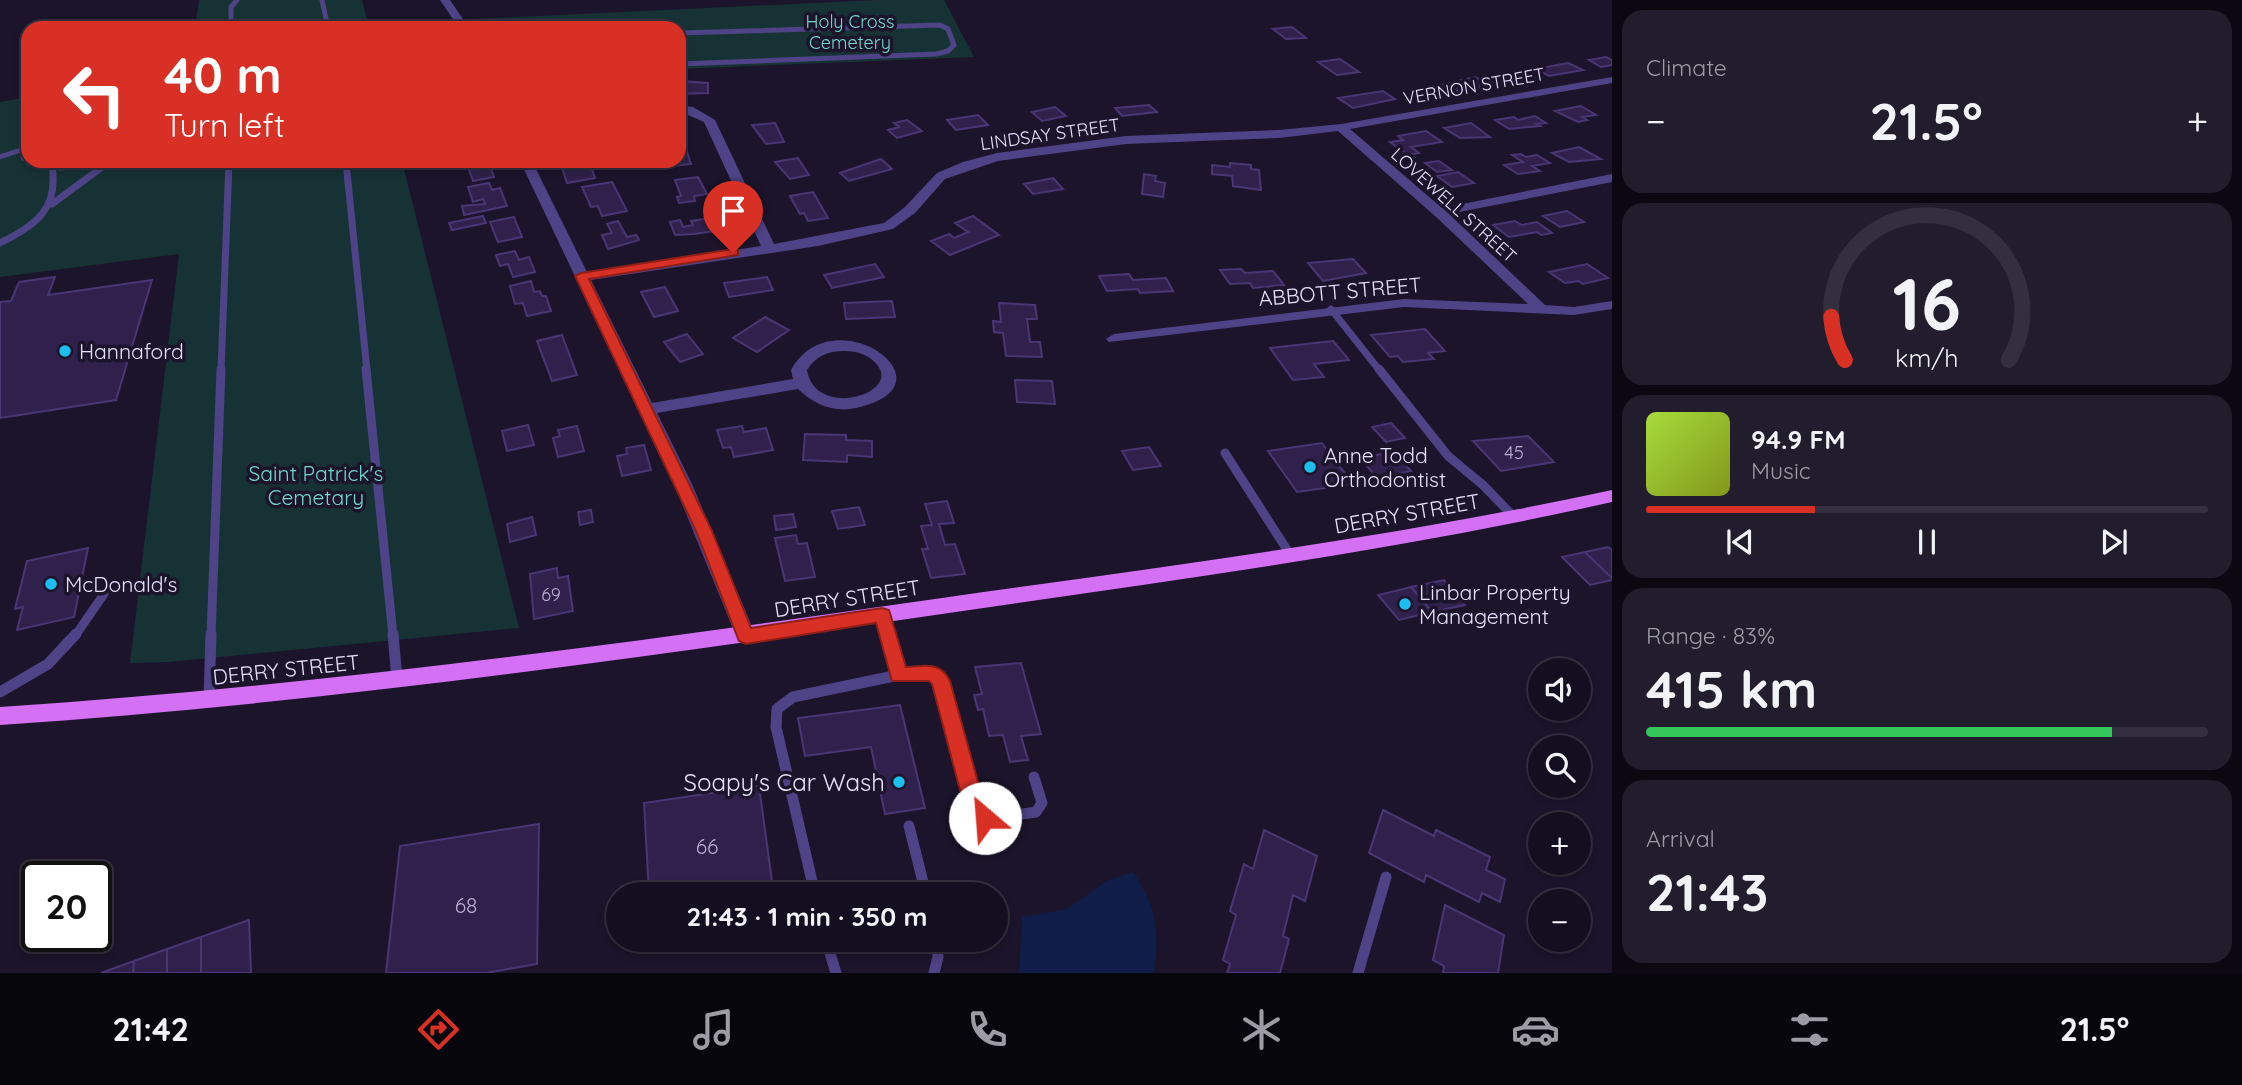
<!DOCTYPE html>
<html lang="en">
<head>
<meta charset="utf-8">
<style>
	:root { --surface:#140f20; --page:#211d2d; --text:#f1f3f6; --muted:#9d9ca5; --line:#332f3e; --accent:#d93025 }
	body { margin:0; font-family:Quicksand,sans-serif; background:var(--page); color:var(--text); height:100vh; display:flex; flex-direction:column; font-size:26px; white-space:nowrap }
	* { box-sizing:border-box; margin:0 }
	p { font-size:23px; color:var(--muted) }
	.icon { flex:none; width:38px; height:38px; fill:none; stroke:currentColor; stroke-width:2; stroke-linecap:round; stroke-linejoin:round }
	.map { position:relative; flex:1; overflow:hidden }
	.side { display:flex; flex-direction:column; gap:10px; padding:10px; background:#0b0812; width:630px }
	.side>* { flex:none }
	.top-card { position:absolute; left:21px; top:21px; width:665px; height:147px; border-radius:21px; box-shadow:0 4px 10px #0003,0 0 0 2px var(--line); background:#d93025; color:#fff; overflow:hidden }
	.buttons { position:absolute; left:1528px; top:658px; display:grid; gap:14px }
	.buttons a { display:grid; place-items:center; width:63px; height:63px; border-radius:50%; background:var(--surface); box-shadow:0 4px 10px #0003,0 0 0 2px var(--line); font-size:35px }
	.speed { position:absolute; left:21px; top:861px; display:flex; gap:14px; font-size:35px; font-weight:700; text-align:center }
	.speed>* { display:grid; place-content:center; width:91px; height:91px; border-radius:50%; background:var(--surface); box-shadow:0 4px 10px #0003,0 0 0 2px var(--line); line-height:1 }
	.speed .limit { border:4px solid #111; border-radius:10px; background:#fff; color:#111 }
	.pin { position:absolute; display:grid; place-items:center; width:60px; height:60px; color:#fff; margin:-72px -30px; border-radius:50% 50% 50% 0; rotate:-45deg; box-shadow:0 0 7px #0007 }
	.pin .icon { rotate:45deg }
	.me { position:absolute; width:77px; margin:-38px; rotate:333deg; stroke-linejoin:round; filter:drop-shadow(0 0 5px #0008) }
	.turn { display:flex; align-items:center; gap:24px; height:147px; padding:0 28px; font-size:32px }
	.turn .icon { width:91px; height:91px; stroke-width:2.5 }
	.turn b { display:block; font-size:49px; line-height:60px }
	.big { font-size:52px; font-weight:700; line-height:1.1 }
	.side .card { flex:1; display:flex; flex-direction:column; justify-content:center; gap:10px; min-width:0; padding:0 24px; border-radius:21px; background:var(--page) }
	.side .dial { align-items:center; gap:0 }
	.dial svg { height:182px; overflow:visible; fill:none; stroke:var(--line); stroke-width:7; stroke-linecap:round; text-anchor:middle }
	.dial text { fill:var(--text); stroke:none }
	.song { display:flex; align-items:center; gap:21px }
	.cover { width:84px; height:84px; border-radius:10px; background:linear-gradient(135deg,hsl(80 70% 55%),hsl(70 70% 35%)) }
	.played { height:7px; border-radius:4px; background:linear-gradient(90deg,var(--accent) 30%,var(--line) 30%) }
	.keys { display:flex; justify-content:space-around; direction:ltr }
	.heat { display:flex; justify-content:space-between; align-items:center; font-size:38px; direction:ltr }
	.charge { height:10px; border-radius:5px; background:linear-gradient(90deg,#34c759 83%,var(--line) 0) }
	.trip { position:absolute; left:606px; top:882px; width:402px; height:70px; border-radius:35px; background:var(--surface); box-shadow:0 4px 10px #0003,0 0 0 2px var(--line); font-weight:700; line-height:70px; text-align:center }
	.tab-bar { display:flex; height:112px; justify-content:space-around; align-items:center; background:#08060d; color:var(--muted) }
	.tab-bar .icon { width:49px; height:49px }
	.tab-bar .active { color:var(--accent) }
	.tab-bar b { font-size:32px; color:var(--text) }
	main { display:flex; flex:1; min-height:0 }
	.map>svg:first-child { display:block }
	.green { fill:#173235 }
	.water { fill:#101d48 }
	.building { fill:#2f214b; stroke:#4a3575; stroke-width:2 }
	.lines { fill:none; stroke-linecap:round; stroke-linejoin:round }
	.lane-far3 { stroke:#4e4386; stroke-width:5 }
	.lane-far2 { stroke:#4e4386; stroke-width:7 }
	.lane-far1 { stroke:#4e4386; stroke-width:9 }
	.lane { stroke:#4e4386; stroke-width:11 }
	.street { fill:#4e4386; fill-rule:evenodd }
	.primary { fill:#d370f4; fill-rule:evenodd }
	.route { fill:#d93025; stroke:#8d1f18; stroke-width:2 }
	.poi-dot { fill:#1cbeed; stroke:#1b142b; stroke-width:2.5 }
	.labels { text-anchor:middle; dominant-baseline:central; stroke-width:7; stroke-linejoin:round; paint-order:stroke }
	.far-park-label { font-size:18px; fill:#70d9cc; stroke:#1b142b }
	.far-street-label { font-size:18px; fill:#e7e0fd; stroke:#1b142b }
	.number-label { font-size:18px; fill:#b9b0d0 }
	.street-label { font-size:21px; fill:#e7e0fd; stroke:#1b142b }
	.poi-label { font-size:21px; fill:#e7e0fd; stroke:#1b142b; text-anchor:start }
	.park-label { font-size:21px; fill:#70d9cc; stroke:#1b142b }
	.near-number-label { font-size:21px; fill:#b9b0d0 }
	.near-poi-label { font-size:24px; fill:#e7e0fd; stroke:#1b142b; text-anchor:end }
</style>
</head>
<body>
<main>
<div class="map">
<svg width="1612" height="973" viewBox="0 0 1612 973">
	<rect width="100%" height="100%" fill="#1b142b"/>
	<path class="green" d="M199,0H362L369,28H195Z
		M877,0H944L974,57L679,69V28H479L475,19Z
		M28,97V161H402L519,628L168,662L130,663L179,254L0,277V102Z"/>
	<path class="water" d="M1133,872C1157,906 1160,933 1154,973H1019L1022,917L1067,909L1106,881Z"/>
	<path class="building" d="M1292,27L1306,38L1286,39L1273,29Z
		M1606,57L1612,60V65L1601,67L1589,60Z
		M1340,59L1359,72L1337,75L1318,62Z
		M1568,63L1583,70L1549,76L1536,69Z
		M1524,71L1538,78L1517,81L1496,75Z
		M1475,77L1490,85L1477,88L1472,85L1454,92L1440,85Z
		M679,81L708,83V93L679,94Z
		M1383,91L1395,99L1353,108L1338,98Z
		M1149,105L1157,112L1122,116L1115,108Z
		M1581,106L1596,115L1582,117L1587,120L1578,122L1555,111Z
		M1055,107L1066,116L1042,121L1032,112Z
		M978,115L988,125L956,130L947,120Z
		M1535,116L1546,123L1536,124L1540,126L1509,129L1495,120L1514,117L1518,120Z
		M907,120L922,131L897,138L888,130L899,127L894,123Z
		M775,123L784,142L766,144L752,125Z
		M1471,123L1490,137L1460,138L1444,128Z
		M1426,131L1442,142L1411,147L1419,153L1408,155L1390,142L1403,140L1398,136Z
		M1579,147L1601,159L1569,162L1552,153Z
		M679,150L687,152L691,164L674,166L672,161H679Z
		M1521,154L1526,157L1537,155L1550,163L1532,166L1540,171L1518,174L1504,165L1523,162L1512,155Z
		M798,158L809,175L790,179L775,162Z
		M881,159L892,169L849,181L840,173Z
		M560,161H589L595,178L567,183Z
		M1439,161L1452,170L1437,172L1425,163Z
		M1230,163L1251,165V169L1259,170L1261,190L1233,186L1232,176L1212,174V165L1230,167Z
		M490,166L494,177L473,181L469,170Z
		M1458,172L1474,183L1452,187L1437,176Z
		M1144,174L1156,176L1155,181L1165,183L1163,197L1142,194Z
		M698,177L707,194L694,196L695,201L679,203L677,197L681,196L675,180Z
		M1053,178L1063,189L1033,194L1024,184Z
		M612,182L627,211L602,216L598,206L591,207L582,187Z
		M489,183L492,190L500,188L507,206L464,215L462,206L485,204L483,199L473,202L468,187Z
		M813,192L828,218L808,221L804,213L800,214L790,196Z
		M1567,211L1584,222L1560,227L1543,216Z
		M483,216L486,223L452,230L449,223Z
		M973,216L999,235L950,255L931,241L949,234L954,238L968,232L955,223Z
		M514,217L522,237L498,242L490,222Z
		M717,217L722,230L694,234L675,235L670,222L680,220L683,227L693,225L691,221Z
		M618,221L627,237L636,235L639,240L608,249L602,235L612,233L607,224Z
		M1515,221L1522,225L1537,222L1552,233L1541,235L1537,232L1509,237L1493,225Z
		M515,251L519,260L529,257L535,272L513,277L508,264L500,266L496,255Z
		M1353,259L1366,273L1323,281L1308,263Z
		M875,264L884,277L832,288L824,275Z
		M1587,264L1608,278L1583,284L1578,281L1565,283L1549,272Z
		M1241,269L1245,273L1273,271L1284,285L1253,288L1250,283L1230,284L1220,270Z
		M1129,274L1133,280L1166,278L1173,291L1140,293L1138,289L1107,291L1099,276Z
		M55,277L48,295L152,280L116,400L0,418V302L11,301L19,282Z
		M767,277L773,290L729,297L724,283Z
		M531,281L534,292L540,291L542,296H546L551,311L527,316L523,303L515,304L510,286Z
		M665,287L678,311L654,317L641,292Z
		M892,301L895,317L846,319L844,303Z
		M999,303L1035,305L1037,319H1027L1030,342H1040L1042,357L1006,356L1003,333L994,332L993,321L1001,322Z
		M765,317L789,330L757,352L733,338Z
		M1425,329L1445,351L1428,353L1434,359L1403,362L1398,356L1390,357L1371,335Z
		M687,334L703,354L680,362L664,342Z
		M562,335L577,375L552,381L537,341Z
		M1333,341L1349,360L1314,364L1324,377L1293,380L1270,348Z
		M1015,380L1052,381L1055,404L1017,402Z
		M1391,423L1405,438L1386,442L1372,427Z
		M528,425L534,445L507,451L502,431Z
		M577,426L584,451L558,457L553,438L560,436L558,430Z
		M742,426L744,432L766,428L773,450L734,457L731,447L723,448L717,430Z
		M805,434L846,435V440L872,441V457L847,455V462L803,460Z
		M1528,436L1554,462L1501,471L1473,441Z
		M1322,443L1353,484L1297,492L1268,451Z
		M644,445L651,470L622,476L617,456L627,454L626,448Z
		M1149,447L1161,466L1133,470L1122,451Z
		M1393,452L1411,471L1377,478L1360,458Z
		M947,501L954,523L939,524L945,545L955,544L965,574L931,578L922,549H928L921,526L932,525L925,504Z
		M859,507L865,525L838,529L832,511Z
		M591,510L593,522L580,525L578,512Z
		M793,514L796,527L776,530L774,516Z
		M532,517L536,535L510,542L507,524Z
		M796,535L798,544L807,543L815,577L785,581L775,538Z
		M1608,547L1612,550V578L1585,552Z
		M88,548L74,617L17,630L23,607L15,609L27,561Z
		M1585,552L1612,578V580L1590,585L1562,557Z
		M557,568L558,578L568,576L573,611L534,619L530,574Z
		M1444,580L1465,605L1432,612L1411,587Z
		M1411,587L1432,612L1399,620L1378,595Z
		M1021,663L1041,734L1021,736L1028,760L1010,762L1003,735L989,736L983,709L978,710L974,695L982,694L975,667Z
		M900,705L925,808L885,814L871,747L805,756L798,718Z
		M759,786L773,889L738,894H649L644,803Z
		M1383,810L1434,836L1436,830L1490,857L1486,870L1505,879L1500,902L1482,893L1479,902L1426,875L1424,882L1369,853Z
		M539,824L537,964L486,973H386L400,846Z
		M1264,830L1317,856L1305,901L1293,895L1283,936L1289,939L1280,973H1227L1230,964L1223,960L1236,915L1230,911L1244,864L1253,869Z
		M1445,905L1504,935L1498,973H1443L1444,966L1433,960Z
		M249,920L251,973H201V937Z
		M201,937V973H167V949Z
		M167,949V973H133L134,961Z
		M134,961L133,973H101Z"/>
	<g class="lines">
		<path class="lane-far3" d="M322,0L328,28
			M231,28V7L237,0
			M679,33L940,25L948,29L954,45L948,51L936,54L679,64
			M28,147L24,149L23,158L34,163
			M0,157L24,149
			M89,163L102,161
			M107,163L110,161"/>
		<path class="lane-far2" d="M29,162L61,167L99,162
			M346,162L367,371
			M52,204L109,162
			M0,243C35,225 59,210 52,166
			M1331,309L1380,371
			M221,371L229,162"/>
		<path class="lane-far1" d="M366,369L393,636
			M1379,369L1448,456L1483,485L1514,517
			M1225,453L1291,556
			M882,615L888,636
			M75,636L104,594
			M211,636L221,369"/>
		<path class="lane" d="M393,634L397,679
			M887,634L899,675L933,673L940,681L976,813L990,819L1036,812L1042,803L1034,777
			M0,692L48,664L76,634
			M209,700L211,634
			M909,826L926,894
			M815,894L776,727L777,709L793,697L899,675
			M826,940L836,973
			M934,973L938,957L937,940
			M1358,973L1386,877"/>
		<path class="street" d="M440,0H450L469,28H459Z
			M1612,77V83L1350,129L1442,208L1612,174V182L1449,214L1545,305L1574,307L1612,301V309L1574,315L1404,307L1109,342L1106,339L1114,334L1404,299L1528,304L1434,215L1338,131L1279,138L1126,144L998,161L945,179L915,213L893,229L818,246L591,280L652,403L793,379L791,370C833,294 961,385 856,408C834,413 813,404 798,389L657,413L692,484L756,636L753,642L746,644L739,642L736,636L674,484L520,161H532L587,272L761,246L704,122L679,111V105L693,107L715,120L774,244L884,223L905,207L937,173L963,162L997,153L1126,136L1279,130L1341,124ZM844,351C858,351 870,355 878,366C899,395 815,419 807,370C816,356 828,351 844,351Z"/>
		<path class="primary" d="M1612,490V502C1391,552 1167,581 942,614C629,659 316,704 0,725V707C316,686 629,643 942,598C1166,566 1391,538 1612,490Z"/>
	</g>
	<path class="route" d="M733,249L738,250V255L589,279L712,531L751,628L882,608L889,610L906,667C925,666 940,661 950,681L985,807L995,818L992,825L985,828L969,820L966,813L932,684L929,681H892L876,623L746,644L739,641L696,531L575,276L581,273Z"/>
	<g class="poi-dot">
		<circle cx="65" cy="351" r="7"/>
		<circle cx="1310" cy="467" r="7"/>
		<circle cx="51" cy="584" r="7"/>
		<circle cx="1405" cy="604" r="7"/>
		<circle cx="899" cy="782" r="7"/>
	</g>
	<g class="labels">
		<g class="far-park-label">
			<text x="850" y="21">Holy Cross<tspan x="850" dy="21">Cemetery</tspan></text>
		</g>
		<g class="far-street-label">
			<text transform="translate(1474 86) rotate(-10)">VERNON STREET</text>
			<text transform="translate(1050 134) rotate(-8)">LINDSAY STREET</text>
			<text transform="translate(1454 205) rotate(42)">LOVEWELL STREET</text>
		</g>
		<g class="number-label">
			<text x="1514" y="452">45</text>
			<text x="551" y="594">69</text>
		</g>
		<g class="street-label">
			<text transform="translate(1340 291) rotate(-5)">ABBOTT STREET</text>
			<text transform="translate(1407 513) rotate(-10)">DERRY STREET</text>
			<text transform="translate(847 598) rotate(-9)">DERRY STREET</text>
			<text transform="translate(286 669) rotate(-6)">DERRY STREET</text>
		</g>
		<g class="poi-label">
			<text x="79" y="351">Hannaford</text>
			<text x="1324" y="455">Anne Todd<tspan x="1324" dy="24">Orthodontist</tspan></text>
			<text x="65" y="584">McDonald's</text>
			<text x="1419" y="592">Linbar Property<tspan x="1419" dy="24">Management</tspan></text>
		</g>
		<g class="park-label">
			<text x="316" y="473">Saint Patrick's<tspan x="316" dy="24">Cemetary</tspan></text>
		</g>
		<g class="near-number-label">
			<text x="707" y="846">66</text>
			<text x="466" y="905">68</text>
		</g>
		<g class="near-poi-label">
			<text x="885" y="782">Soapy's Car Wash</text>
		</g>
	</g>
</svg>
<div class="buttons">
<a><svg class="icon" aria-label="sound" viewBox="0 0 24 24"><path d="M4 9h4l5-4v14l-5-4H4zM17 9q2 3 0 6"/></svg></a>
<a><svg class="icon" aria-label="search" viewBox="0 0 24 24"><circle cx="10" cy="10" r="6"/><path d="M15 15l6 6"/></svg></a>
<a>+</a>
<a>−</a>
</div>
<div class="speed"><div class="limit">20</div></div>
<div class="pin" style="left:733px;top:253px;background:#d93025"><svg class="icon" aria-label="arrive" viewBox="0 0 24 24"><path d="M6 21V4h12l-3 4 3 4H6"/></svg></div>
<svg class="me" style="left:985px;top:818px" viewBox="-20 -20 40 40"><circle r="19" fill="#fff"/><path d="M0-13L10 11 0 6-10 11z" fill="#d93025"/></svg>
<div class="trip">21:43 · 1 min · 350 m</div>
<div class="top-card">
<div class="turn"><svg class="icon" aria-label="left" viewBox="0 0 24 24"><path d="M17 20v-9H6M10 6l-5 5 5 5"/></svg><div><b>40 m</b>Turn left</div></div>
</div>
</div>
<section class="side">
<div class="card"><p>Climate</p>
<div class="heat"><a>−</a><b class="big">21.5°</b><a>+</a></div>
</div>
<div class="card dial"><svg viewBox="0 0 100 80">
<path d="M14 69A42 42 0 1 1 86 69"/>
<path d="M14 69A42 42 0 0 1 8 50" stroke="#d93025"/>
<text x="50" y="56" font-size="32" font-weight="700">16</text>
<text x="50" y="72" font-size="11">km/h</text>
</svg></div>
<div class="card">
<div class="song"><i class="cover"></i><div><b>94.9 FM</b><p>Music</p></div></div>
<div class="played"></div>
<div class="keys"><svg class="icon" aria-label="previous" viewBox="0 0 24 24"><path d="M18 5L8 12l10 7zM5 5v14"/></svg><svg class="icon" aria-label="pause" viewBox="0 0 24 24"><path d="M8 5v14M16 5v14"/></svg><svg class="icon" aria-label="next" viewBox="0 0 24 24"><path d="M6 5l10 7-10 7zM19 5v14"/></svg></div>
</div>
<div class="card"><p>Range · 83%</p><b class="big">415 km</b><div class="charge"></div></div>
<div class="card"><p>Arrival</p><b class="big">21:43</b></div>
</section>
</main>
<nav class="tab-bar">
<b>21:42</b>
<svg class="icon active" aria-label="directions" viewBox="0 0 24 24"><path d="M12 3l9 9-9 9-9-9zM9 14v-3h6M13 9l2 2-2 2"/></svg>
<svg class="icon" aria-label="music" viewBox="0 0 24 24"><path d="M9 18V5l10-2v13"/><circle cx="6" cy="18" r="3"/><circle cx="16" cy="16" r="3"/></svg>
<svg class="icon" aria-label="phone" viewBox="0 0 24 24"><path d="M5 4h4l2 5-3 2q2 4 5 5l2-3 5 2v4C11 20 4 13 5 4z"/></svg>
<svg class="icon" aria-label="climate" viewBox="0 0 24 24"><path d="M12 3v18M4 7l16 10M4 17L20 7"/></svg>
<svg class="icon" aria-label="car" viewBox="0 0 24 24"><path d="M5 17H2v-5l4-1 3-4h7l3 4 3 1v5h-3M9 17h6M6 11h13"/><circle cx="7" cy="17" r="2"/><circle cx="17" cy="17" r="2"/></svg>
<svg class="icon" aria-label="filters" viewBox="0 0 24 24"><path d="M4 7h16M4 17h16"/><circle cx="9" cy="7" r="2"/><circle cx="15" cy="17" r="2"/></svg>
<b>21.5°</b>
</nav>
</body>
</html>
